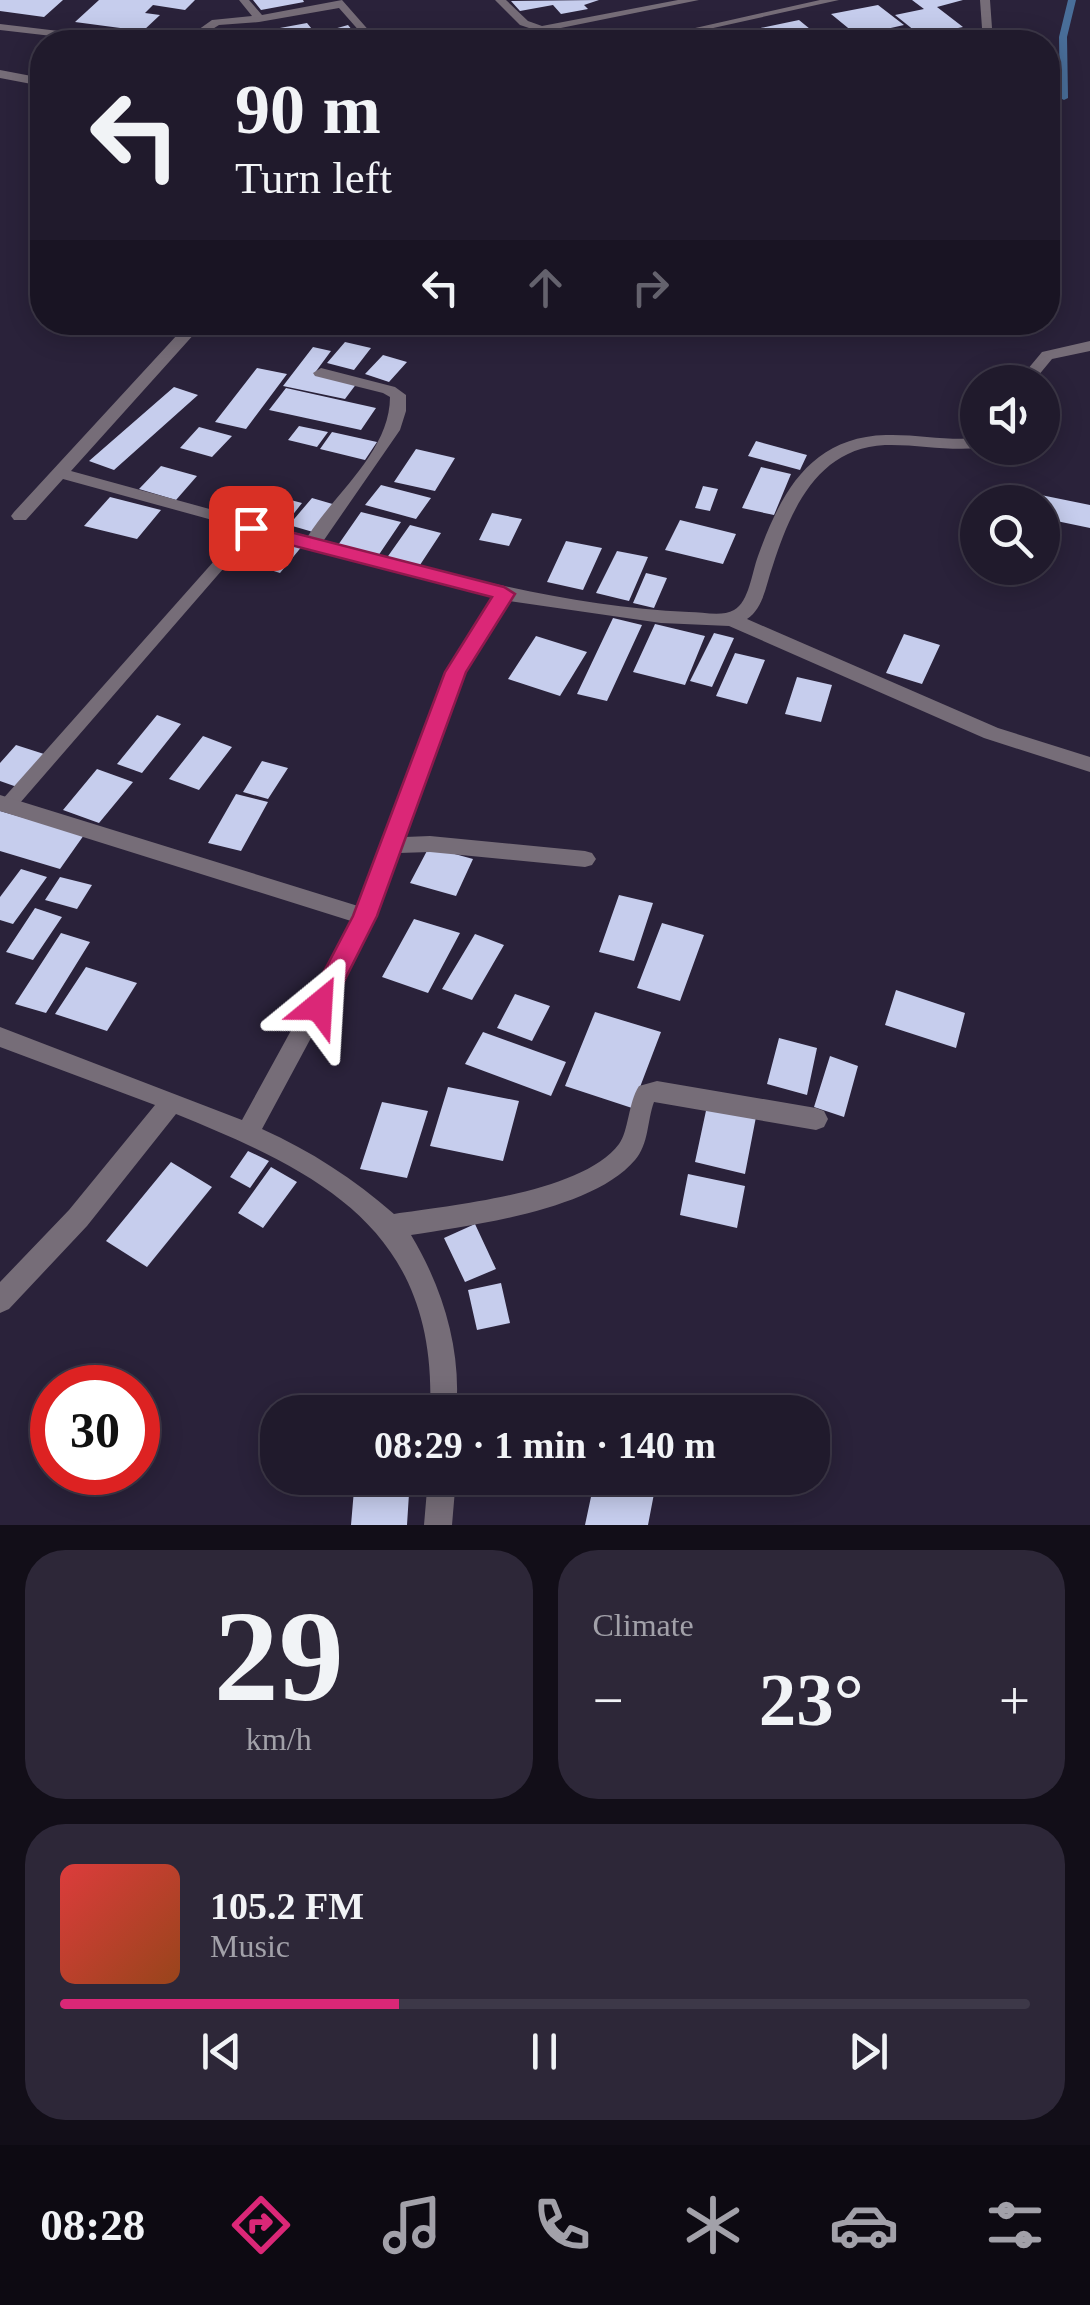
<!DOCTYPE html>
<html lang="en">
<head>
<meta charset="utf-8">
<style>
	:root { --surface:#201a2c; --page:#2d2738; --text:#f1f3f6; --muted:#a2a1a9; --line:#3d3848; --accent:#db2777 }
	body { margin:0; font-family:"Times New Roman",serif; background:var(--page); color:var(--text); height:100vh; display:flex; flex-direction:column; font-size:38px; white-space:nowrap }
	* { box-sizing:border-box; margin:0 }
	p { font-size:32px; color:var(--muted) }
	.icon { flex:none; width:55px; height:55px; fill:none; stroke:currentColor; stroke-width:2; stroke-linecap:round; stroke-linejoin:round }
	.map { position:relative; height:1525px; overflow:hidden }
	.panel { display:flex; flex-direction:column; gap:25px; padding:25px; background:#120e18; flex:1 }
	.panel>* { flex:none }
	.guide { position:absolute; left:30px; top:30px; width:1030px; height:305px; border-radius:40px; box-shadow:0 5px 25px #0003,0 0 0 2px var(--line); background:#201a2c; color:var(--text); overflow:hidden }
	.fabs { position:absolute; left:960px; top:365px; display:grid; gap:20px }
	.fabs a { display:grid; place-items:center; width:100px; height:100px; border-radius:50%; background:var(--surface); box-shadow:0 5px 25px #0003,0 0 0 2px var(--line); font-size:50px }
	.speed { position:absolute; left:30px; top:1365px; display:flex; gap:20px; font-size:50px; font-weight:700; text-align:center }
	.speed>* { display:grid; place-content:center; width:130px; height:130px; border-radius:50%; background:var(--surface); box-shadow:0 5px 25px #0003,0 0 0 2px var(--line); line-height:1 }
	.speed .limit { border:15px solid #d22; background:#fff; color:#111 }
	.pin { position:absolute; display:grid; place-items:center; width:85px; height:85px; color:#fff; margin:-42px; border-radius:20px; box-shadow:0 5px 15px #0006 }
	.me { position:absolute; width:110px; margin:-55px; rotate:27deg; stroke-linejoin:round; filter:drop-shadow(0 0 8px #0008) }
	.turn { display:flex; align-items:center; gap:35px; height:210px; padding:0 40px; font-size:45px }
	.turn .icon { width:130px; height:130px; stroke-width:2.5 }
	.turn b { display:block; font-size:70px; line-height:85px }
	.lanes { display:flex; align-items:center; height:95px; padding:0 40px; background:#0003; justify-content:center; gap:50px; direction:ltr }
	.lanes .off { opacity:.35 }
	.big { font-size:75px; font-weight:600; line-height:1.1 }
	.panel .widget { flex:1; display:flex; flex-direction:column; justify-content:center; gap:15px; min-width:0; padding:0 35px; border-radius:40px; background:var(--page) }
	.panel .dial { align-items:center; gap:0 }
	.dial b { font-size:130px; line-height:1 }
	.song { display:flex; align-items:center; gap:30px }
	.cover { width:120px; height:120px; border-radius:15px; background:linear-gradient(135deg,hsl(0 70% 55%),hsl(20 70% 35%)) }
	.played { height:10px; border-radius:5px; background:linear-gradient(90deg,var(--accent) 35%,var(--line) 35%) }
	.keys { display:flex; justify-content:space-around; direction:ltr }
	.heat { display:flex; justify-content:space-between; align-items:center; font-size:55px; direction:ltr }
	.panel .tiles { flex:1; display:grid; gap:25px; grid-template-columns:1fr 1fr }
	.widget:last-child { grid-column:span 2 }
	.trip { position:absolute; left:260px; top:1395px; width:570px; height:100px; border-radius:40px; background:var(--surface); box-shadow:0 5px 25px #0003,0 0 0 2px var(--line); font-weight:600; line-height:100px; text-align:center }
	.menu { display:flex; height:160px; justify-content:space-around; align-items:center; background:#0d0a12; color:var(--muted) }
	.menu .icon { width:70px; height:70px }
	.menu .selected { color:var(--accent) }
	.menu b { font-size:45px; color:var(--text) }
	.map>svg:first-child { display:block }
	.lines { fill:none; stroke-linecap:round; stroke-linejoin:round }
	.stream { fill:#496e99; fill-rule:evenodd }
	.building { fill:#c6cded }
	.service { fill:#766d78; fill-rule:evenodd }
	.minor { fill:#766d78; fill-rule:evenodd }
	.route { fill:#db2777; stroke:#8e194d; stroke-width:2.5 }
</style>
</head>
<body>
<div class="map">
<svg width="1090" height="1525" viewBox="0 0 1090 1525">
	<rect width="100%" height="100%" fill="#2a223a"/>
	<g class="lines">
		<path class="stream" d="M1068,0H1076L1067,37L1068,98L1064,100L1060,98L1059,37Z"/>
	</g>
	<path class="building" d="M0,0H63L44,17L0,11Z
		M99,0H195L185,10L153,5L145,13L160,15L143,31L75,22Z
		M253,0H303L304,2L261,10Z
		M599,0L584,5L588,9L561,14L553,5L520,11L511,1Z
		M912,0H963L937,7L963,27L933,33L946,42H889L920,35L895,15L924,9Z
		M878,5L904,25L864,34L875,42H765L751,30L799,20L821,38L853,32L831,14Z
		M307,23L316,34L348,25L362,42H332L328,37L266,42H228L225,38Z
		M294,322H334L323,335L290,326Z
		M345,342L371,348L354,370L327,363Z
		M313,347L331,351L314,374L357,383L345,399L283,386Z
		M383,355L407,362L389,382L365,374Z
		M257,368L287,374L246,429L215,422Z
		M174,387L198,395L114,470L89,461Z
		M286,388L376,408L361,430L269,410Z
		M299,426L328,432L317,447L288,440Z
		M199,427L232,436L212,457L180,448Z
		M332,432L377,442L365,460L320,449Z
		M756,441L807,455L800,470L748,456Z
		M416,449L455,458L435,491L394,482Z
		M161,466L197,476L176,500L139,489Z
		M761,467L791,474L774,515L742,508Z
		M381,485L431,498L416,519L365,505Z
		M703,486L718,489L710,511L695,508Z
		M260,492L302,503L284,526L242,515Z
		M1036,494L1090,505V528L1042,518V502H1034Z
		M110,497L161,510L137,539L84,526Z
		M312,498L336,505L313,532L289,525Z
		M361,512L401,522L376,559L336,548Z
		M492,513L522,519L509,546L479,540Z
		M680,520L736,534L723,564L665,550Z
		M410,525L441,533L418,568L386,559Z
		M274,537L303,545L280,573L252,564Z
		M566,541L602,548L583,590L547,582Z
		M617,551L648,557L629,601L596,593Z
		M646,573L667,578L654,608L633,603Z
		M613,618L642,625L607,701L577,694Z
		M655,624L705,636L685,685L633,672Z
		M714,633L734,638L712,687L690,681Z
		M904,634L940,645L922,684L886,673Z
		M536,636L587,652L560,696L508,679Z
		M735,653L765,660L747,704L716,696Z
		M797,677L832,685L821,722L785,714Z
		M157,715L181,724L142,773L117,764Z
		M203,736L232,747L199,790L169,779Z
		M16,745L44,754L17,787L0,781V763Z
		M262,761L288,768L268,799L243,792Z
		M97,769L133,782L99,823L63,810Z
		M236,794L268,802L241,851L208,843Z
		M0,811L84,835L60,869L0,851Z
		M429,847L473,859L456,896L410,883Z
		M21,869L47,877L13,924L0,920V897Z
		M60,877L92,885L77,909L45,900Z
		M619,895L653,903L634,961L599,952Z
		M35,908L62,917L33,960L6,952Z
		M414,919L460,933L428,993L382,977Z
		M662,923L704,935L680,1001L637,988Z
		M61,933L90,942L46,1013L15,1004Z
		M475,934L504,945L472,1000L442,989Z
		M86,967L137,983L107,1031L55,1014Z
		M896,990L965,1013L956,1048L885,1025Z
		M515,994L550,1006L532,1041L497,1028Z
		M595,1012L661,1032L632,1108L565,1086Z
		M483,1032L566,1062L551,1096L465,1064Z
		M779,1038L817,1048L807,1095L767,1084Z
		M830,1056L858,1066L844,1117L814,1107Z
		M448,1087L519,1101L503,1161L430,1146Z
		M382,1102L428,1111L407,1178L360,1169Z
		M707,1106L756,1117L745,1174L695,1162Z
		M248,1151L269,1161L250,1188L230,1177Z
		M171,1162L212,1187L147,1267L106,1241Z
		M271,1167L297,1182L263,1228L238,1213Z
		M688,1174L745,1186L737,1228L680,1215Z
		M475,1224L496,1269L465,1282L444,1238Z
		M501,1283L510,1323L477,1330L468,1290Z
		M355,1478H410L407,1525H351Z
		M595,1478H657L648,1525H585Z"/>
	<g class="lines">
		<path class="service" d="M239,0H249L262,15L342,0L379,42H369L339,8L259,22L219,25L192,42H181L212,20L252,16Z
			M495,0H506L528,21L542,26L678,0H699L541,32L520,25Z
			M820,0H839L650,42H633Z
			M980,0H990L993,42H983Z
			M0,24L126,39L131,42H104L0,30Z
			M251,523L256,525L259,528L256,531L13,811H1V801L246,525Z"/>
		<path class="minor" d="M0,70L42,78V86L0,78Z
			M189,322H205L71,471L308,536C335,493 390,451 390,397L383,393L315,376L313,373L321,368L395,387L406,395V411L400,430L324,540C444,572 564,607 689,612C703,612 722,617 734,610C749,602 752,572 758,556C781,492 811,437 886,435C917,434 947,441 978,438V448C947,451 916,444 885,445C818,448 791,509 773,565C766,584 764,608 747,619L998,728L1090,757V772L984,738L729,626L661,623L509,601L465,672L405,837L430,836L585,851L592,853L596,859L592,865L585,867L430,852L399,853L376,917L262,1129C311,1151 354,1179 394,1214C453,1205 582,1193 619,1144C629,1130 628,1103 639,1086L657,1081L816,1108L824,1111L828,1119L824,1127L816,1130L654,1102C647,1121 649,1144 635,1160C593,1210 473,1225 411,1235C443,1288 462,1351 456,1412H430C438,1232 324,1174 176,1114L87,1226L9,1309L0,1313V1282L69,1210L155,1105L0,1047V1027L242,1120L351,921L0,811V795L358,906L447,672L493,597L63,479L26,520H14L11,516L14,512Z
			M1090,341V351L1052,359L1033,382H1017L1042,352Z
			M428,1478H456L452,1525H424Z"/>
	</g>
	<path class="route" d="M251,522L504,587L515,594L466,672L377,916L328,1013L319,1017L306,1006L353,916L445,672L492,597L244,533L241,528Z"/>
</svg>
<div class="fabs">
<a><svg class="icon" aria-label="sound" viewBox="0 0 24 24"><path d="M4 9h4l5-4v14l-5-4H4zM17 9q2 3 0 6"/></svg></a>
<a><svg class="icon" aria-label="search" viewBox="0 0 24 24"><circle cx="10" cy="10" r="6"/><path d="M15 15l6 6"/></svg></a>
</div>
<div class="speed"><div class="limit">30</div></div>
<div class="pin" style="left:251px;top:528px;background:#d93025"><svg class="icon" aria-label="arrive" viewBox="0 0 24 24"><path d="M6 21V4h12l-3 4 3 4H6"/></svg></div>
<svg class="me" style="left:319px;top:1006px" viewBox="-20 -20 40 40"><path d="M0-17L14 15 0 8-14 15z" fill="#db2777" stroke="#fff" stroke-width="4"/></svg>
<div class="trip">08:29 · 1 min · 140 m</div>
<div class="guide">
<div class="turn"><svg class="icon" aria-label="left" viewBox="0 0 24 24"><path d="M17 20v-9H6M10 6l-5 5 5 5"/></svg><div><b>90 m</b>Turn left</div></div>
<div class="lanes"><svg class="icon" aria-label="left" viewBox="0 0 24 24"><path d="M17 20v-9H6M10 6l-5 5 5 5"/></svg><svg class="icon off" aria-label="ahead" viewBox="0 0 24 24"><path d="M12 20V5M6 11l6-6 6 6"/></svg><svg class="icon off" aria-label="right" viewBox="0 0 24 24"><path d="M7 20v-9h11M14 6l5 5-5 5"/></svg></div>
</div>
</div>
<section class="panel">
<div class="tiles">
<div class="widget dial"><b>29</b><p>km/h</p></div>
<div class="widget"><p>Climate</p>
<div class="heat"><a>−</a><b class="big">23°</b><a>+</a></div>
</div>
<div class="widget">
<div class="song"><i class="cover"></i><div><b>105.2 FM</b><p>Music</p></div></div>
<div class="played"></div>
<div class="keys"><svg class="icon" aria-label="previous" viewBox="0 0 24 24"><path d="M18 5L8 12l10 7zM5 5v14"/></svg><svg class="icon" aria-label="pause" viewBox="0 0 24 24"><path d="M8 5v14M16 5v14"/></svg><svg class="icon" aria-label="next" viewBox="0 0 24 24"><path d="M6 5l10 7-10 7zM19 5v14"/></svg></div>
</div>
</div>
</section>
<nav class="menu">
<b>08:28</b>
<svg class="icon selected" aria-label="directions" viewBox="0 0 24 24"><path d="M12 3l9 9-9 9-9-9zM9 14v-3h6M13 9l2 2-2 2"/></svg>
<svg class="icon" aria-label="music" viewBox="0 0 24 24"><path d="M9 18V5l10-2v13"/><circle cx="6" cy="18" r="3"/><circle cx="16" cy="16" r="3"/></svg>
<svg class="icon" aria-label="phone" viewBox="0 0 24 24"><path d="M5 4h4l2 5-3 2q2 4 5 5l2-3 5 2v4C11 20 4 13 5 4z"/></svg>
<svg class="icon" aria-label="climate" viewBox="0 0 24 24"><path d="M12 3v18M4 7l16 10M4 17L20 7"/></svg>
<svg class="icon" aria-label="car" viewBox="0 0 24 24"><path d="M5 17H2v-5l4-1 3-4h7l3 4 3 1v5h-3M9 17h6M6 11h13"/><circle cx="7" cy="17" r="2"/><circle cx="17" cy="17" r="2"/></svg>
<svg class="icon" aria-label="filters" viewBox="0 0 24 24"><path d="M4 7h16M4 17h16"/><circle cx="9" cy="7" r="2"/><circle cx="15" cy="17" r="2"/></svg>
</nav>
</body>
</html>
